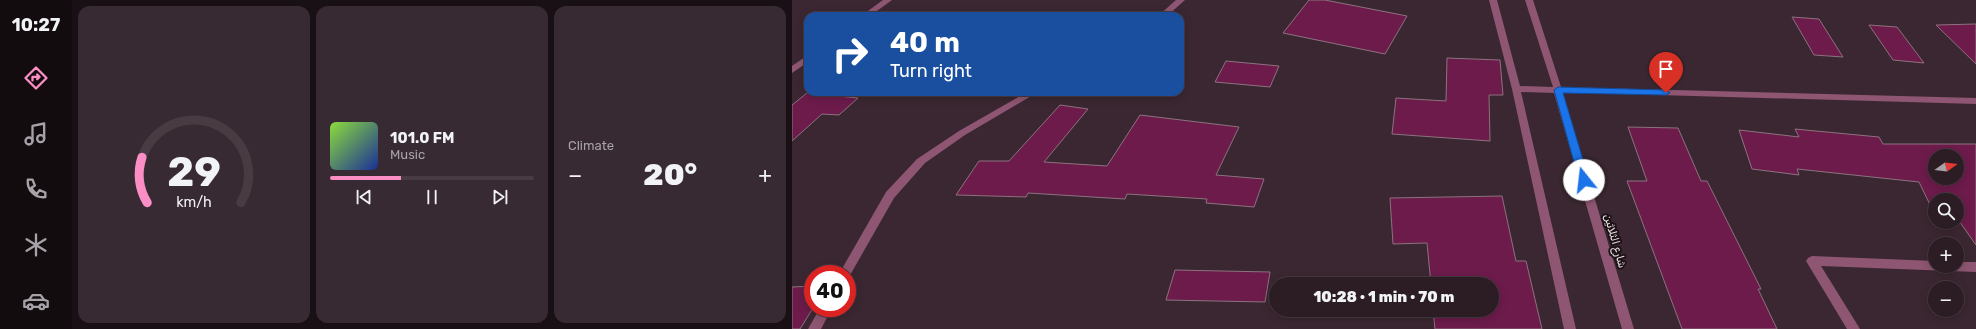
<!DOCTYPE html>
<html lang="en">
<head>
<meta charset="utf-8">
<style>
	:root { --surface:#2c1d25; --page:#382a32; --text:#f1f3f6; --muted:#a6a2a7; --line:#483b42; --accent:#fb8fc5 }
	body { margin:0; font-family:Rubik,Vazirmatn,sans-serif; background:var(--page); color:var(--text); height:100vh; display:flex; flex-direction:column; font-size:15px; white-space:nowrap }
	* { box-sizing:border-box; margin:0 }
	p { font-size:13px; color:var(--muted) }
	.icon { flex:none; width:22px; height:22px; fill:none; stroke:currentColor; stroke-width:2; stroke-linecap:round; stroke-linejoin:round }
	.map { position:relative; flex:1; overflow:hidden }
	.panel { display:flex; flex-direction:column; gap:6px; padding:6px; background:#181014; width:720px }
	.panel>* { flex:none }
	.hud { position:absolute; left:12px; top:12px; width:380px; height:84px; border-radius:12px; box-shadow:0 2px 10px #0003,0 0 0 1px var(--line); background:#1a4fa0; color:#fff; overflow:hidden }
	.needle { width:26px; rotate:76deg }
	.fabs { position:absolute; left:1136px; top:149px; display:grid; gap:8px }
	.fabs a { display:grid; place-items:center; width:36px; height:36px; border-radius:50%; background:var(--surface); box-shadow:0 2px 10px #0003,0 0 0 1px var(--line); font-size:20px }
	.speed { position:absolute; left:12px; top:265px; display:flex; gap:8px; font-size:20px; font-weight:700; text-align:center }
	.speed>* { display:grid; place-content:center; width:52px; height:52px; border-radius:50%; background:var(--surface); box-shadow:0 2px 10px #0003,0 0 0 1px var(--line); line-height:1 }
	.speed .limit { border:6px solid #d22; background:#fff; color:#111 }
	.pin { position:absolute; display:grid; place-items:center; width:34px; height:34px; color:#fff; margin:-41px -17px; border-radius:50% 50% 50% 0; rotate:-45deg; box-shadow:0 0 4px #0007 }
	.pin .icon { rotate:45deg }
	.me { position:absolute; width:44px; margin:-22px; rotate:344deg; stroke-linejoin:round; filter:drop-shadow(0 0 3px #0008) }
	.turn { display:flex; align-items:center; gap:14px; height:84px; padding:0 20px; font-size:18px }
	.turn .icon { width:52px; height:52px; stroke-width:2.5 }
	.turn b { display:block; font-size:28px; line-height:34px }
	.big { font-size:30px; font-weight:800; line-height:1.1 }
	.panel .widget { flex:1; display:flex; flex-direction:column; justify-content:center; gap:6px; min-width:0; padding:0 14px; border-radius:12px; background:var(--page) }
	.panel .dial { align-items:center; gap:0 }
	.dial svg { height:104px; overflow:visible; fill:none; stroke:var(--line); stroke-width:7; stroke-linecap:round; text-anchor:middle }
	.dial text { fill:var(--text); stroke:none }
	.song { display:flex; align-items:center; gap:12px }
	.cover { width:48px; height:48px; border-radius:6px; background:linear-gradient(135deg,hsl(90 70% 55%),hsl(230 70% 35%)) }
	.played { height:4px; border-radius:2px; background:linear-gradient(90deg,var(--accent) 35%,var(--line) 35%) }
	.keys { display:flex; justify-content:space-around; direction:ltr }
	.heat { display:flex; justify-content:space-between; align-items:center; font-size:22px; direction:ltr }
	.panel .tiles { flex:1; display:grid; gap:6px; grid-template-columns:repeat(3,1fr) }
	.trip { position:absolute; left:477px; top:277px; width:230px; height:40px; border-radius:20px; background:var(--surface); box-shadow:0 2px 10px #0003,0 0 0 1px var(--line); font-weight:800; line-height:40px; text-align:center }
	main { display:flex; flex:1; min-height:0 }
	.dock { display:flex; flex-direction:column; width:72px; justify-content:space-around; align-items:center; background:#120c0f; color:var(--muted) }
	.dock .icon { width:28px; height:28px }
	.dock .on { color:var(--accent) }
	.dock b { font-size:18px; color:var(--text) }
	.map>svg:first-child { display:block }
	.building { fill:#6d1b4b; stroke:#8b737e; fill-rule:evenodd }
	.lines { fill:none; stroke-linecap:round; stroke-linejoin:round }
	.minor { fill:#8e5672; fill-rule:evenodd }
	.tertiary { fill:#8e5672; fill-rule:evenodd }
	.route { fill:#1a73e8; stroke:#114b97 }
	.labels { text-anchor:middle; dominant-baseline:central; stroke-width:4; stroke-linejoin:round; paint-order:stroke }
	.street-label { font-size:11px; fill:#f0e2e8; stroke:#1c1317 }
</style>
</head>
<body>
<main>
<nav class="dock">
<b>10:27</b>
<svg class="icon on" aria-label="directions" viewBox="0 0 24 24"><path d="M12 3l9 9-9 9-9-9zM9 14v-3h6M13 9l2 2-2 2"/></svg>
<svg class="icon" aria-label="music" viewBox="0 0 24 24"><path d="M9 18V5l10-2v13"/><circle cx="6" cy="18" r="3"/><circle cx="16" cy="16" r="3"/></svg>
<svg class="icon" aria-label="phone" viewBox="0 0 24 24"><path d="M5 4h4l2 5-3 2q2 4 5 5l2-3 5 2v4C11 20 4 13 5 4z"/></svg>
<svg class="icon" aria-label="climate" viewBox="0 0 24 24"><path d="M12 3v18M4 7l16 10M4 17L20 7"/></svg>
<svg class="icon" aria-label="car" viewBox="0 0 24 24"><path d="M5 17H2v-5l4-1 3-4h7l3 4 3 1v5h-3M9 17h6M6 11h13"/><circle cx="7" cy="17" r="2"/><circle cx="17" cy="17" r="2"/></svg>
</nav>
<section class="panel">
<div class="tiles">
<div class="widget dial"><svg viewBox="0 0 100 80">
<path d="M14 69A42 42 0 1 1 86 69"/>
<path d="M14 69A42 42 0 0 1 10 34" stroke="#fb8fc5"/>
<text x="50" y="56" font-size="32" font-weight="700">29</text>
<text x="50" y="72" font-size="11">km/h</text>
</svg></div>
<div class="widget">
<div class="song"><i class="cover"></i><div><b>101.0 FM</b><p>Music</p></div></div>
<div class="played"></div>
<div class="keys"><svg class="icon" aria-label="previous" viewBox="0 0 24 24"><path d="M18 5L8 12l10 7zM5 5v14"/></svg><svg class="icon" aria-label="pause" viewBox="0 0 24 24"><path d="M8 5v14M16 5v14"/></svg><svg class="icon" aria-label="next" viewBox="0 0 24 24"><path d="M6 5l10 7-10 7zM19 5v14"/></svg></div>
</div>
<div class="widget"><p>Climate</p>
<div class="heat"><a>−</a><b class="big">20°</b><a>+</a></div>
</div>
</div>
</section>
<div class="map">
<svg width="1184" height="329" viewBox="0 0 1184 329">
	<rect width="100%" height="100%" fill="#3b2731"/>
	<path class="building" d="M517,0H533L615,16L593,54L491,33Z
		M1000,17L1027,19L1051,57L1022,55Z
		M1184,24V64L1144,25Z
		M1077,25L1105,27L1132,63L1101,60Z
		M655,58L708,60L711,95H697L698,141L600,134L604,98L654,101Z
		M434,61L487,66L478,87L423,82Z
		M15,93L66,98L47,115L30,114L0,141V105Z
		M268,105L296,109L252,162L315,166L348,115L447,127L424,175L472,179L462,207L414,203L415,199L335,194L333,199L236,193L234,197L164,195L187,161H217Z
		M836,127L886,128L909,181H915L969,289H966L985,329H890L835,181H855Z
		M1003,129L1087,137L1091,144H1184V245L1165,218V200H1143V211H1141L1127,182L1005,169L1007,175L960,169L947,130L1007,137ZM1143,156H1165V178H1143Z
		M710,196L724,261H734L750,329H643L641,310H700V284H639L635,243L601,244L598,198Z
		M383,270L478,272L473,302L374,300Z
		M21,286V308L8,329H0V287Z"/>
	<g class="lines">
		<path class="minor" d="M91,0H100L78,16H69Z
			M384,0H393L375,16H366Z
			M16,55V62L0,73V66Z
			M766,87L1184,98V104L763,92L762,90L763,88Z
			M235,92H246L173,135L133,163L102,198L57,277L55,278V274H47L94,192L125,159L167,131Z
			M1020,256L1143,261V266H1165V262H1184V272L1029,266L1068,329H1055L1014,261L1016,258Z
			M28,308H40L29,329H16Z"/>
		<path class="tertiary" d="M697,0H705L728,86L761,87L733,0H741L770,90L842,329H830L762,93L729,92L784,329H772L720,89Z"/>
	</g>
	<path class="route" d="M766,87L874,90L878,93L874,95L771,93L797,180L792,183L787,180L762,90Z"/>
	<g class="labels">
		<g class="street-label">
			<text transform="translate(823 241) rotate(74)">شارع الثلاثين</text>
		</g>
	</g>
</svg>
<div class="fabs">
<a><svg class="needle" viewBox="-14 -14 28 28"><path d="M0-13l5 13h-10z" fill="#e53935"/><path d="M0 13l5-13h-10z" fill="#a6a2a7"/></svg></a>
<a><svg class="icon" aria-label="search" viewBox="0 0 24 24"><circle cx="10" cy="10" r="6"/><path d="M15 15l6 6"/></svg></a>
<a>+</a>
<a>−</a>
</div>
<div class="speed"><div class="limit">40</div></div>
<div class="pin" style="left:874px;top:93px;background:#d93025"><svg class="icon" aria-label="arrive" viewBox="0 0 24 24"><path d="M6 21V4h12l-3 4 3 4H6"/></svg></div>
<svg class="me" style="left:792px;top:180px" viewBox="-20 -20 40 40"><circle r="19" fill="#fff"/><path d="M0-13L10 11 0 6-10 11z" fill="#1a73e8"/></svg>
<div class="trip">10:28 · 1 min · 70 m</div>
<div class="hud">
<div class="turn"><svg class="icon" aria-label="right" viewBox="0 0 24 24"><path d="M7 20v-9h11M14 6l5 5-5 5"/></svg><div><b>40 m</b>Turn right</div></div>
</div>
</div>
</main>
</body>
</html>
